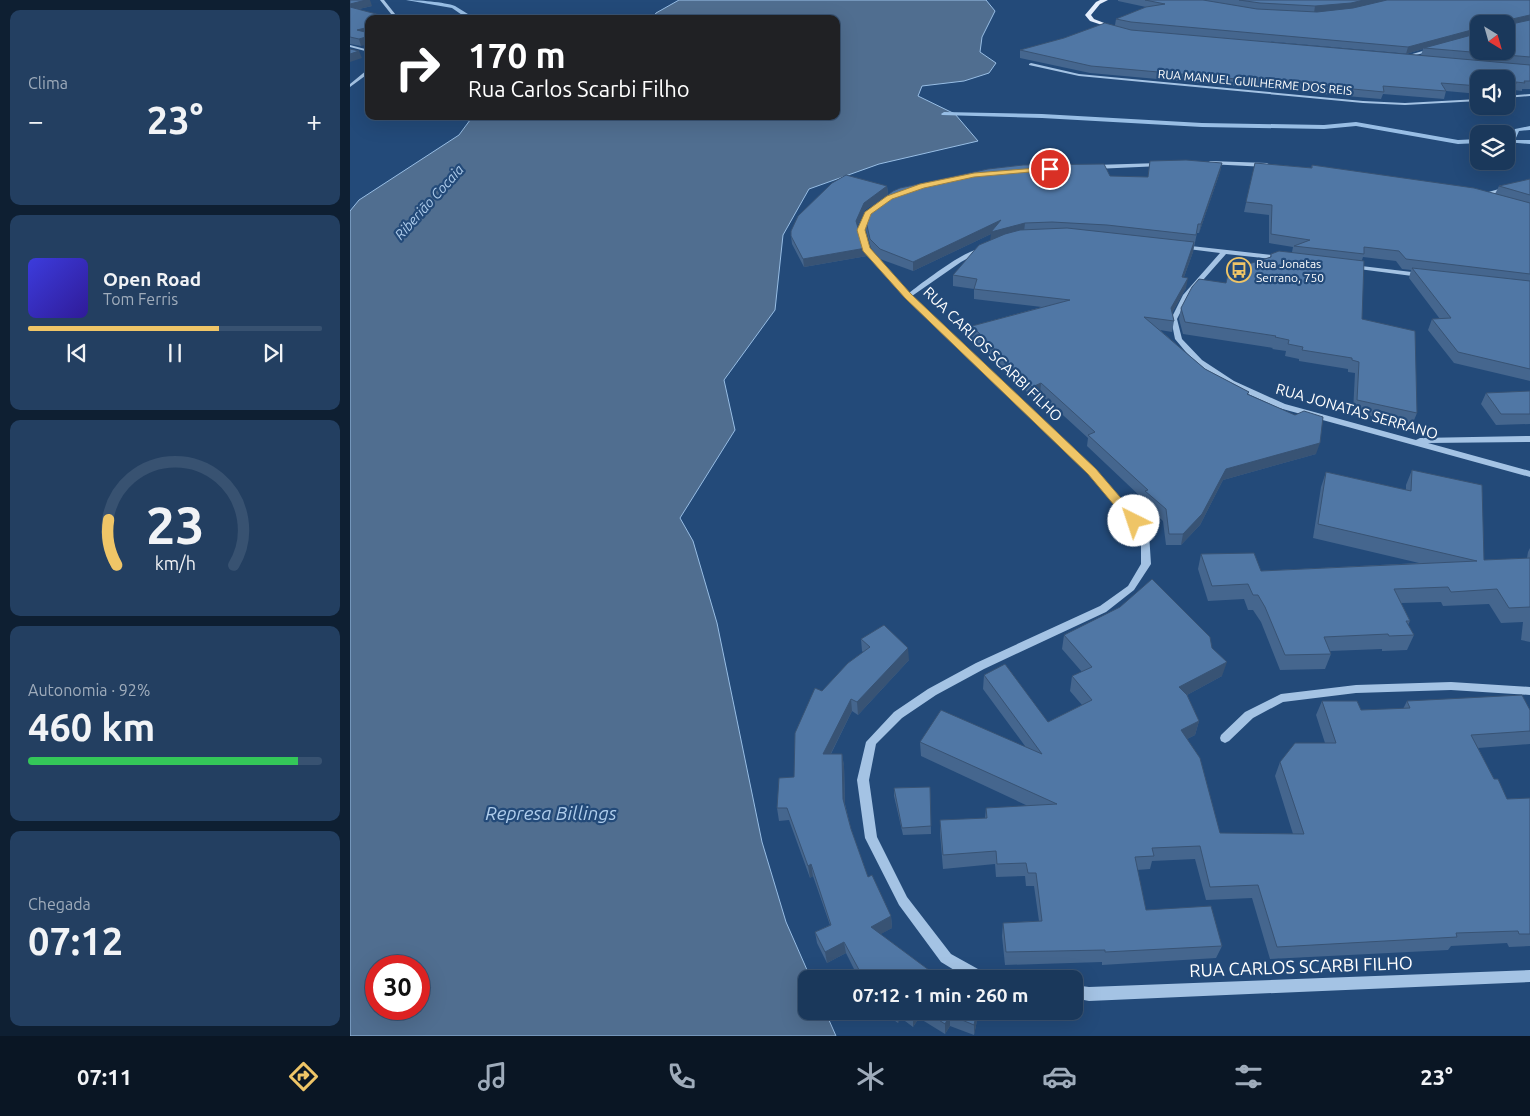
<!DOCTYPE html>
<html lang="pt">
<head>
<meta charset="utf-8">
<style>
	:root { --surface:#1a385b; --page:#233f61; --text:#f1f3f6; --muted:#9facbb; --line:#385271; --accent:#efc567 }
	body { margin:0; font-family:Ubuntu,sans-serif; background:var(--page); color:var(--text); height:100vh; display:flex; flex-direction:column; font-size:19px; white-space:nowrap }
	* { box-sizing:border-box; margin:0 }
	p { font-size:16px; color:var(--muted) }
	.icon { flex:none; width:28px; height:28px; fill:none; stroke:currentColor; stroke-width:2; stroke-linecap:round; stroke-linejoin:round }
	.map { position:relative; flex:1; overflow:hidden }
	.side { display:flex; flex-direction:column; gap:10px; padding:10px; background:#0e1f32; width:350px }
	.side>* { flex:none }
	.top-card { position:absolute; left:15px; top:15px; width:475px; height:105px; border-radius:10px; box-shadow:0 5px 20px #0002,0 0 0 1px var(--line); background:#202124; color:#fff; overflow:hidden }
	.needle { width:32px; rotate:143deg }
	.buttons { position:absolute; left:1120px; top:15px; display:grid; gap:10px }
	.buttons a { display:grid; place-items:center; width:45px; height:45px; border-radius:10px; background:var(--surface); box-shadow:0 5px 20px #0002,0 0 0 1px var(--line); font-size:25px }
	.speed { position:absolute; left:15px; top:955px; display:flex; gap:10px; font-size:25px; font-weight:700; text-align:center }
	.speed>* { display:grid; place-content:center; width:65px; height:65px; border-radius:50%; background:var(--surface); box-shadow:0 5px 20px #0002,0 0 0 1px var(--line); line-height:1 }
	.speed .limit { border:8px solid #d22; background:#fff; color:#111 }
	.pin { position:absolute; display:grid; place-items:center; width:42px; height:42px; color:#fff; margin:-21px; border:2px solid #fff; border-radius:50%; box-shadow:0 1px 5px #0007 }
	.me { position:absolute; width:55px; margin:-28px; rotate:319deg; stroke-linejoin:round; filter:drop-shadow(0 0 4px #0008) }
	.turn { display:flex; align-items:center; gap:18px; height:105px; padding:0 20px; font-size:22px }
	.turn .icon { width:65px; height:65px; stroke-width:2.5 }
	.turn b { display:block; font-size:35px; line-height:42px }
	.big { font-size:38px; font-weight:700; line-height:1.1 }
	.side .card { flex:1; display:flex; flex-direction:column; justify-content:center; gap:8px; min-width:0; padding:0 18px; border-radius:10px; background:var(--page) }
	.side .dial { align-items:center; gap:0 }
	.dial svg { height:130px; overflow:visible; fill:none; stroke:var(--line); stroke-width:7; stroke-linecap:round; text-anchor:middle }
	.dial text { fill:var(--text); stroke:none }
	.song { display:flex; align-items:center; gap:15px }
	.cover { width:60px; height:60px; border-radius:8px; background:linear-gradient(135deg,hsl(240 70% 55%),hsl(250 70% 35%)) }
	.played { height:5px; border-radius:2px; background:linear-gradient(90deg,var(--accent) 65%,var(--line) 65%) }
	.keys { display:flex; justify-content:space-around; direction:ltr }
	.heat { display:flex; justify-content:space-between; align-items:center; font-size:28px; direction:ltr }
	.charge { height:8px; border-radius:4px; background:linear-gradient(90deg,#34c759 92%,var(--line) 0) }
	.trip { position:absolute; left:448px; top:970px; width:285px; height:50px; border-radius:10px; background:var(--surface); box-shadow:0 5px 20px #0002,0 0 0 1px var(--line); font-weight:700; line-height:50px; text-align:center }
	.dock { display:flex; height:80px; justify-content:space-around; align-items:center; background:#0a1624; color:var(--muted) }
	.dock .icon { width:35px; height:35px }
	.dock .active { color:var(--accent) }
	.dock b { font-size:22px; color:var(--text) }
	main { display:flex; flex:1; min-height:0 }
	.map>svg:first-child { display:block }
	.water { fill:#506e90; stroke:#98bee5; fill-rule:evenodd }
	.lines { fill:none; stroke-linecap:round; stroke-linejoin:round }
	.stream { fill:#98bee5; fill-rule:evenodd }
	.minor { fill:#a4c3e4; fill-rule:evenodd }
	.major { fill:#e4eefc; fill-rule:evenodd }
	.wall { fill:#45668e; fill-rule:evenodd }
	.shaded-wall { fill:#385374 }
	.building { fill:#5077a5; stroke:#385374 }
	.route { fill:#efc567; stroke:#9b8043 }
	.labels { text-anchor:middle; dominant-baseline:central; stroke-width:4.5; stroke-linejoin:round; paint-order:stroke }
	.far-street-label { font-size:12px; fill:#fff; stroke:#234a79 }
	.far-poi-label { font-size:12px; fill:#fff; stroke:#234a79; text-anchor:start }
	.far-water-label { font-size:14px; font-style:italic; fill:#afcdec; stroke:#234a79 }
	.street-label { font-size:15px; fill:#fff; stroke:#234a79 }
	.near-street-label { font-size:18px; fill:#fff; stroke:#234a79 }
	.near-water-label { font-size:19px; font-style:italic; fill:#afcdec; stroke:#234a79 }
</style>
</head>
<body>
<main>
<section class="side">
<div class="card"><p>Clima</p>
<div class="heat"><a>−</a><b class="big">23°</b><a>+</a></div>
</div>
<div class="card">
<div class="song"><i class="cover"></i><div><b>Open Road</b><p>Tom Ferris</p></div></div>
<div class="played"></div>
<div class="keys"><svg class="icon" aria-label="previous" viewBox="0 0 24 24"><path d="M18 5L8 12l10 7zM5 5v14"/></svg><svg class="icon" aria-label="pause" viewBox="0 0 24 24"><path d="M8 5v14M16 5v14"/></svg><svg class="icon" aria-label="next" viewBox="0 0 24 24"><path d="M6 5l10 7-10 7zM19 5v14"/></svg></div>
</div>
<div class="card dial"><svg viewBox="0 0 100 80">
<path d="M14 69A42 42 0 1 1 86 69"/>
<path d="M14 69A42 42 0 0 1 9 41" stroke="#efc567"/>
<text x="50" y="56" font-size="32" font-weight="700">23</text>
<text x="50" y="72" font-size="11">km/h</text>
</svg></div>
<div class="card"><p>Autonomia · 92%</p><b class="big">460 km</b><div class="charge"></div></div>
<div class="card"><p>Chegada</p><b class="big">07:12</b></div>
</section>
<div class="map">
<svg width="1180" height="1036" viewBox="0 0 1180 1036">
	<rect width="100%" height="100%" fill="#234a79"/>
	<path class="water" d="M329,0H636L645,11L632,37L630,52L646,63L639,73L614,81L572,86L568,96L605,114L628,141L529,164L459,189L433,235L425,310L374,380L385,430L330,518L343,541L367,623L412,842L436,922L461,979H456V1011H475L486,1036H0V211L9,200L109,135L123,116H486V19H302L306,13ZM26,966H69V1009H26Z"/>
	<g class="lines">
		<path class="stream" d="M56,0C67,0 95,2 105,6C112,10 119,15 126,19L115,17L102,8Z
			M594,112L692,114L852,123L974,125L1006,122L1108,140L1129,139V143L1108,144L1006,126L974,129L852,127L692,118L592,115L591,114Z
			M1180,126V130L1169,131L1165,140H1180V144L1156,142V140L1160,139L1165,129Z"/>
		<path class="minor" d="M30,0H34L49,19H45Z
			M0,45L19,50V52L0,47Z
			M1083,48L1085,50L1054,58L1052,57Z
			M681,63L729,74L1013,101L1055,103L1129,99V101L1055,105L1013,103L729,76L679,65V64Z
			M17,70H19V73L0,87V84Z
			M1180,94V96L1156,98V96Z
			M860,161L917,163L920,165L917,167L858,164L857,163Z
			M809,163L811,164V166L745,169L742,167L745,165Z
			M1180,180V184L1131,197L1128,195Z
			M526,205L531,206L521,214L514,230L519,249L559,293C572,283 617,248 631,249V251L611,262L562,296L745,470L799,533L801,564L784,590L756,612L634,669L586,695L552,718L526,744L519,780L527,837L557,897L601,954L637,974L638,979H619L591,962L549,905L515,838L507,780L516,742L544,712L578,689L626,663L750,606L778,586L791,564V534L739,474L556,297L514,250L508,230L516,212Z
			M832,245L931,256L934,258L931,260L876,254L838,297L827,319L832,339L852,360L884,381L935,404L1066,440L1070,438L1180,436V442L1078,443L1180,471V477L929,408L878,385L846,364L825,339L821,319L833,295L870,253L830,248V246Z
			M1003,265L1070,273L1073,275L1070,277L1001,268L1000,267Z
			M1101,682L1180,687V695L1101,690L1006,693L933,702L903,718L879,741L875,743L871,741L870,738L871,735L895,712L931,694L1006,685Z
			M1180,970V982L739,1001L724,998V985L739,987Z"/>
		<path class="major" d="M750,0H758L750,4L741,15L744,19L767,28V30L740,21L735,15L746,2Z"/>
	</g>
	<path class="wall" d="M0,0L22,6L9,9L19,19L11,46L0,44Z
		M768,0H1180V89H1172V91L1164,90V92L1158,91L1156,93V79H1129V94L1096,91L1094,99L1033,94L1031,99L961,93L960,90L908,85H897V87L740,73L670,58V50L765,25L766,19L796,7L768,1ZM1129,24L1156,51H1129ZM780,29L1056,54L1073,49L1071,55Z
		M800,161L872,163L870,172L849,233H847L843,252L834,277L836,288L822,313L824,321L822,332L810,330L855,369L899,392L898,395L966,454L873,480L850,525L831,545H816L813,521L793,502V499L737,446L738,438L690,394L682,397L621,336L622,326L692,307L624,299V289L603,286V275L641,240V234L563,271L530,259L521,248L516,230V221L760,176L798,177Z
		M905,163L961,168L962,165L1145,194L1149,186L1180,179V381L1104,363L1078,330L1082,319H1090L1059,278L1061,270L1052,269L1046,261L1013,257L1012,260V319L1067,413L1062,425L1003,412L1005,373L998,372V369L949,361V359L935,356L936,351L922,349L923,348L833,334L829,319L831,308L876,283L920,257L921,254L942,252L943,247L919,243V215L894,212Z
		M537,186L538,194L515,210L507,227L512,242L516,248L517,256L454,267L442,244L441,236Z
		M1180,391V424L1146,425L1131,404L1136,393Z
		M1062,470L1134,560L1177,558L1178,552L1180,548V642L1171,640L1173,622L1151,623L1139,604L1093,606L1091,602L1051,603L1060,621L1058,625L1064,635L1057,650L1032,651V649L980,651L981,654L975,669L930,670L911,622L903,610H898L894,599L858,601L848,569L851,554L911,571L1069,563L963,538L971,487L976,472L1056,490V485Z
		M714,635L862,648L872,676L837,695L849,721L845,735L837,739L870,833L943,834L925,776L930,762L975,743L966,715L972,701L1011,710L1053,709L1057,701L1180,710V744L1128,748L1144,779L1157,799L1180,798V946L1159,947L1157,943L1101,946L1098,950L920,959L902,898L856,900L845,859L802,861L800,869L787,870L796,910L872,946L866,958L752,965V962L655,965L652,936L653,923L689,921L684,886H676L675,876L646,877L645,864L593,869L590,833V820L635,818L636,808L678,806L571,756L570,742L675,746L633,689L634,675L698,722L732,705L720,691L722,676L732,672L712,649Z
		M511,639L559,660L508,715L502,711L481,754H492L494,766L495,804L501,829L518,877L541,916L542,928L530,934L591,979H509L496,953L477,963L467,943L465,932L480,925L463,876L460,878L439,820L429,821L427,808L444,777L472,691L513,652L512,651Z
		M580,787L581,834L553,835L544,796V788Z
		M531,1011H629L624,1035L600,1026L595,1034L569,1018L563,1027L551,1018L548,1023Z"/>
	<path class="shaded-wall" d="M16,0H20L22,6L0,11V4Z
		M1014,0H1042L999,10L964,13L965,6Z
		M1180,15V20L1156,27L1158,20Z
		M19,27V34L7,30Z
		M1129,28V34L1074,48L1073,49L1056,54L1058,47Z
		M19,36V44L11,46L9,39Z
		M9,51L12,58L0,62V54Z
		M1156,85H1160L1156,93Z
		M872,163L870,172L849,233L851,224Z
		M537,186L538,194L515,210L506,229V221L514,203Z
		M651,220L675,223L674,232L640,241L641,234L563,271V262Z
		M844,242L843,252L830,288L832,277Z
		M516,248L517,256L454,267L453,259Z
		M838,278L836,288L819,318L821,308Z
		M691,383L690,394L682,397V387Z
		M970,443L966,454L873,480L850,525L831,545L833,534L876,469Z
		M558,648L559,660L508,715L507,702Z
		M877,662L872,676L826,701L829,687Z
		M501,699L502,711L474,767L473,754Z
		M849,721L845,735L827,744L831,730Z
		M492,754L494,766L495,811L493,799Z
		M461,864L463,876L460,878L458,866Z
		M541,916L542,928L522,939L521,927Z
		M494,942L496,953L477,963L475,952Z
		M548,1011H551V1018L548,1023L547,1013Z
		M566,1011H569V1018L563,1027V1016Z
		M627,1011H629L624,1035V1025Z
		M600,1015V1026L595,1034V1024Z"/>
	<path class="building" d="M0,0H16L0,4Z
		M795,0H853L907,9L967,12L1003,8L1037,0H1180V15L1158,20L1157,25L1180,20V57L1074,48L1129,33V51H1156V24H1129V28L1058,47L781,22L766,19L796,7L815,4Z
		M889,0H1014L1001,3L965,6L910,3Z
		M0,7L45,19H19V27L7,30L19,33V36L9,39L0,37Z
		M755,23L781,30L1180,65V81H1174L1175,83L1166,82V84L1159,83L1160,85H1156V79H1129V86L1091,83L1096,91L1033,86L1034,92L962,85V82L910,78L898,77V80L741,66L670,50L714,38Z
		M0,49L9,51L0,54Z
		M836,160L872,163L851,224H848L846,235L757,225L702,222L675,223L641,232L651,220L563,262L530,249L520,239L516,221L522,206L543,191L550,188L638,169L673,165L754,164L760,176L798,177L800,161Z
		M905,163L962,168V165L1124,188L1180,203V274L1056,259L1049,251L1014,247V254L944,246L960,240L921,234L922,205L896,202Z
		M496,175L537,186L514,203L506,221L512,242L516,248L453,259L441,236V231L448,216L482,183Z
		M1180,179V195L1149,186Z
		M717,228L844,242L832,277L838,278L821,308L824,321L794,317L855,369L899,392L897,394L945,415L954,411L973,417L970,443L876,469L852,514L833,534H819L816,509L795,491L798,490L738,435L745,432L691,383L682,387L622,326L720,300L624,289L627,279L603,275L629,245L655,234L670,230Z
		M929,251L1014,261L1012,319L1065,331L1067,413L1007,400L1009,362L1002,360V358L952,350L953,347L938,344L939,340L925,337L926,336L835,322L831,308L842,287L849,279L876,283L878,274L886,268L921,257V254Z
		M1062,268L1180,281V369L1108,352L1082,319L1101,318Z
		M1180,391V414H1151L1136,393Z
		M1062,470L1132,485L1134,560L1180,558V607L1159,608L1147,589L1101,592L1098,587L1044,589L1060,621H1056L1064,635L1039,636L1038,634L974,637L981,654L935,655L915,607L908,595H903L898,584L862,586L851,554L904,553L911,571L1127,561L968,524L976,472L1061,491Z
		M802,579L860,637L862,648L877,662L829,687L837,695L849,721L831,730L850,758L870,833L954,834L930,762L945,743H986L972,701H1007L1011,710L1060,708L1057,701L1172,695L1180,710V731L1121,735L1144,779H1148L1157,799L1180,798V934H1169L1168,931L1106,933L1107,937L927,947L908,885L860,887L850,846L802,848L804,856L785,857L796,910L861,906L872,946L755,952V950L656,952L653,923L692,921L686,873H678L676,863L647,864L646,851L593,855L590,820L637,818L636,808L707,804L570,742L591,710L692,754L634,675L655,664L698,722L742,700L722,676L742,667L714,635L770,607Z
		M534,625L558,648L507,702L501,699L473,754H492L493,799L501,829L518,877L522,875L541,916L521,927L591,979H514L494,942L475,952L465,932L481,925L461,864L458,866L437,808H427L429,778L444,777L445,733L465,688L472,691L498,663L520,647L511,639Z
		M580,787L581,826L552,828L544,788Z
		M556,1011H566L563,1016Z
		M575,1011H627L624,1025L600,1015L595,1024Z"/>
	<path class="route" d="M700,167H703V170L624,177L574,188L542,199L521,214L515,230L520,248L561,294L746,469L788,518L790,521L784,525L780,524L738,474L555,298L513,251L507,230L515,212L537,196L570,184L624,173Z"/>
	<defs>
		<symbol id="bus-ring" viewBox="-11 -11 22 22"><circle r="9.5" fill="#234a79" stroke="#efc567" stroke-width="1.5"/><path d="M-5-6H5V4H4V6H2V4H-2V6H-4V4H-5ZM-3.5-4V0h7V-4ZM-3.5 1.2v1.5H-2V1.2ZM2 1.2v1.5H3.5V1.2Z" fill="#efc567"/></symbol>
	</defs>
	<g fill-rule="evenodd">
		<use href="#bus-ring" x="875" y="256" width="28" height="28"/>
	</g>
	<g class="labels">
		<g class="far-street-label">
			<text transform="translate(905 82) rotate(5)">RUA MANUEL GUILHERME DOS REIS</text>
		</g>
		<g class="far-poi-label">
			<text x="906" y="263">Rua Jonatas<tspan x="906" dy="14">Serrano, 750</tspan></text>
		</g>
		<g class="far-water-label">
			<text transform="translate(79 202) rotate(-48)">Riberião Cocaia</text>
		</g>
		<g class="street-label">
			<text transform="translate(643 354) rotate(44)">RUA CARLOS SCARBI FILHO</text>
			<text transform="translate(1007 411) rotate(16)">RUA JONATAS SERRANO</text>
		</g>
		<g class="near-street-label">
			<text transform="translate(951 966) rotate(-2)">RUA CARLOS SCARBI FILHO</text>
		</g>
		<g class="near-water-label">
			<text x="201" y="813">Represa Billings</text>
		</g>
	</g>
</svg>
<div class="buttons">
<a><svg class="needle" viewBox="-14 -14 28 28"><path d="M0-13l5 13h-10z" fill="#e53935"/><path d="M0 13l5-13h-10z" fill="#9facbb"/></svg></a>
<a><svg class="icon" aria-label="sound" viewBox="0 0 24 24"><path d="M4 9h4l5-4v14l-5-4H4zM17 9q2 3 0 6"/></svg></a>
<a><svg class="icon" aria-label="layers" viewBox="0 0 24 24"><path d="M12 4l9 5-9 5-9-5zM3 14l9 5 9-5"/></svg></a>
</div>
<div class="speed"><div class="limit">30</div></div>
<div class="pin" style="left:700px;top:169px;background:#d93025"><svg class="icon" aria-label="arrive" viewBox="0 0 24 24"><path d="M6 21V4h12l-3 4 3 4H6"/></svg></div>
<svg class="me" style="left:784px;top:521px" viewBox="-20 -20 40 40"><circle r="19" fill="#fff"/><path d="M0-13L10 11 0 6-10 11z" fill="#efc567"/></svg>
<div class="trip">07:12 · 1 min · 260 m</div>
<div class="top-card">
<div class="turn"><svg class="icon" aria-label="right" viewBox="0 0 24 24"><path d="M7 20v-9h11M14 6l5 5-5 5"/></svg><div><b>170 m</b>Rua Carlos Scarbi Filho</div></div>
</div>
</div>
</main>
<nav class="dock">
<b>07:11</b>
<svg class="icon active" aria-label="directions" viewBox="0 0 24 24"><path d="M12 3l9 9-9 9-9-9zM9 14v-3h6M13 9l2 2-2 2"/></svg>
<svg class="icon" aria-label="music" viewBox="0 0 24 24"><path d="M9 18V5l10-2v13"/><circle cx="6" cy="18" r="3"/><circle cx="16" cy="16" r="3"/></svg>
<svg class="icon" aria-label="phone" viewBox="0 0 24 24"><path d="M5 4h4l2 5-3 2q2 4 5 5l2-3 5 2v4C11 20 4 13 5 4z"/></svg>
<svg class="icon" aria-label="climate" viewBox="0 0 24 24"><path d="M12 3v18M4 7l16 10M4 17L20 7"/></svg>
<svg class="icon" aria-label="car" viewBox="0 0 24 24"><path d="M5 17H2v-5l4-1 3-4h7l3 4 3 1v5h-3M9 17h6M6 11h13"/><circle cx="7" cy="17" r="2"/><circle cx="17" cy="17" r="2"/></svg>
<svg class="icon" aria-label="filters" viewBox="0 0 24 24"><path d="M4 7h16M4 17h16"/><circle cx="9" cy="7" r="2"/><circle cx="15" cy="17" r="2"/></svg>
<b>23°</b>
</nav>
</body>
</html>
